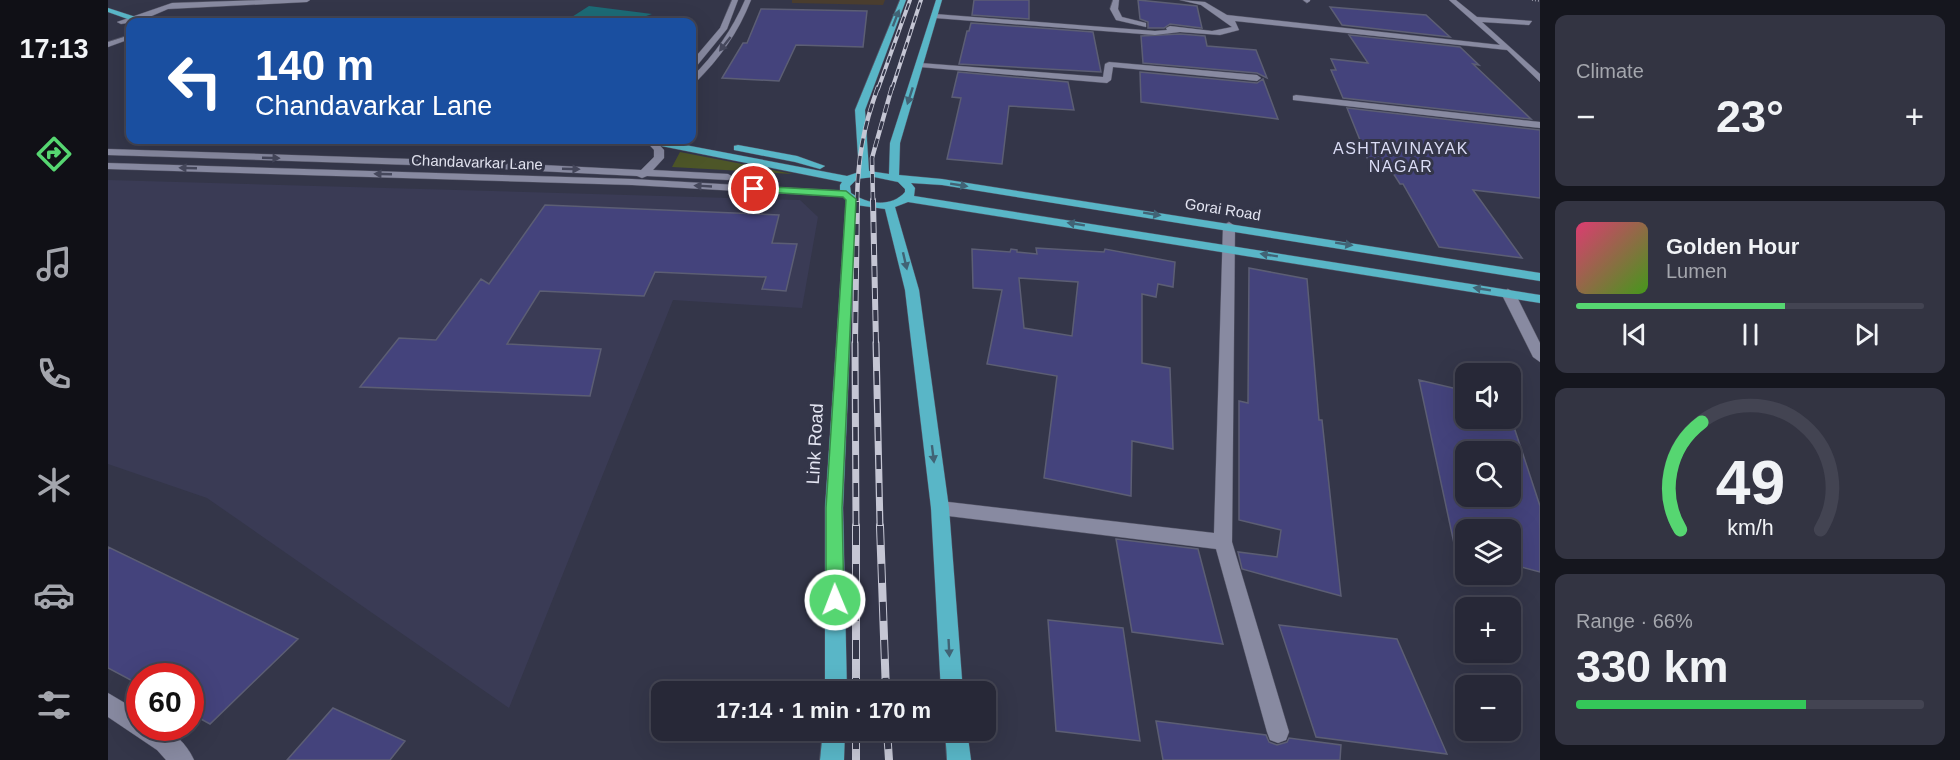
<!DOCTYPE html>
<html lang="en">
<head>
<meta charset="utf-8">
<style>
	:root { --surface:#272837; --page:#333442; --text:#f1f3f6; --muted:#a4a6ad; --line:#434452; --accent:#56d671 }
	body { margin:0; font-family:Arial,sans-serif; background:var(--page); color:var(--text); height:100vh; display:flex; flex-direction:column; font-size:22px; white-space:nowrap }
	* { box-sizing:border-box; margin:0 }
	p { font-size:20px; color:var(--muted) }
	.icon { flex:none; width:33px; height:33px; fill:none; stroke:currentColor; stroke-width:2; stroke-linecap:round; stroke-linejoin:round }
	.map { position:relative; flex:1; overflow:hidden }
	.drawer { display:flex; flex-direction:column; gap:15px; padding:15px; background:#15161e; width:420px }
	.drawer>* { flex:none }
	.banner { position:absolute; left:18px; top:18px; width:570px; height:126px; border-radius:12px; box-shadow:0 6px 24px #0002,0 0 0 2px var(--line); background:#1a4fa0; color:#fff; overflow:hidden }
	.tools { position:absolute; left:1347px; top:363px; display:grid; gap:12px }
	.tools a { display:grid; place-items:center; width:66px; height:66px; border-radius:12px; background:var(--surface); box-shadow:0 6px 24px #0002,0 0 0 2px var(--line); font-size:30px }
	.speed { position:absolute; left:18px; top:663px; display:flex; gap:12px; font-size:30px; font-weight:700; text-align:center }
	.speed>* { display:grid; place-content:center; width:78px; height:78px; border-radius:50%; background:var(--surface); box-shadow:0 6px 24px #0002,0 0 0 2px var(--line); line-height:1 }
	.speed .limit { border:9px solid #d22; background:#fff; color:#111 }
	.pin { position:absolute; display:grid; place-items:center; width:51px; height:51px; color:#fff; margin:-26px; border:3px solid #fff; border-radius:50%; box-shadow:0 2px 6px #0007 }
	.me { position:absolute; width:66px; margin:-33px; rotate:359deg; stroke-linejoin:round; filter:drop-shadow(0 0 4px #0008) }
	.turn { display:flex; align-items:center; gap:21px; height:126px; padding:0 30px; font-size:27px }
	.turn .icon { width:78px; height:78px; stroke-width:2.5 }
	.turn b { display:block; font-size:42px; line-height:51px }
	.big { font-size:45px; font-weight:700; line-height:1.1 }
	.drawer .card { flex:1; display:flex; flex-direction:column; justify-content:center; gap:9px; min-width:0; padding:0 21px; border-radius:12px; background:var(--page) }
	.drawer .dial { align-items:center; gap:0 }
	.dial svg { height:156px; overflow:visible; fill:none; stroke:var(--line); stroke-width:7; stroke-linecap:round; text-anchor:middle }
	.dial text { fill:var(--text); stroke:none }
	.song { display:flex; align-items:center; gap:18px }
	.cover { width:72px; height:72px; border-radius:9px; background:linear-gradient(135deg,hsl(340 70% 55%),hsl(100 70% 35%)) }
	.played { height:6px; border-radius:3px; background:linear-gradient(90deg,var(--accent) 60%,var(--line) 60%) }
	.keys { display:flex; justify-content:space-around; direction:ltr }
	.heat { display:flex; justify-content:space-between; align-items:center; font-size:33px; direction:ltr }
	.charge { height:9px; border-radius:4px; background:linear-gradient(90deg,#34c759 66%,var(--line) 0) }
	.trip { position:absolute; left:543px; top:681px; width:345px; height:60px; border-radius:12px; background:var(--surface); box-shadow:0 6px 24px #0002,0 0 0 2px var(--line); font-weight:700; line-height:60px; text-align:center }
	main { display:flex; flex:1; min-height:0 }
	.tab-bar { display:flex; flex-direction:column; width:108px; justify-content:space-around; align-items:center; background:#101016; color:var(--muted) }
	.tab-bar .icon { width:42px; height:42px }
	.tab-bar .current { color:var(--accent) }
	.tab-bar b { font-size:27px; color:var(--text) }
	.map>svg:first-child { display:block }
	.built { fill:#3a3b55 }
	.industrial { fill:#4a3d2e }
	.green { fill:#4d5628 }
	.water { fill:#1c6b76 }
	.building { fill:#44437c; stroke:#5c5e74; stroke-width:1.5; fill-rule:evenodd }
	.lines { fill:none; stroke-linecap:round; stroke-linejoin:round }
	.minor-casing { stroke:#545566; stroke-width:1 }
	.major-casing { stroke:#545566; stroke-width:1 }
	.path { stroke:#8e90a0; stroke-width:2; stroke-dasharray:1 2; stroke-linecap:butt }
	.minor { fill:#888aa1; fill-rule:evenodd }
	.major { fill:#59b6c7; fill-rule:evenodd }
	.rail-far4-casing { stroke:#c5c6d4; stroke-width:4 }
	.rail-far3-casing { stroke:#c5c6d4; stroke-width:4.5 }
	.rail-far2-casing { stroke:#c5c6d4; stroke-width:6 }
	.rail-far1-casing { stroke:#c5c6d4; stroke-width:7 }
	.rail-casing { stroke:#c5c6d4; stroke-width:8 }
	.rail-far4 { stroke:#343649; stroke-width:2; stroke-dasharray:7; stroke-linecap:butt }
	.rail-far3 { stroke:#343649; stroke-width:3; stroke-dasharray:9; stroke-linecap:butt }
	.rail-far2 { stroke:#343649; stroke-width:4; stroke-dasharray:11; stroke-linecap:butt }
	.rail-far1 { stroke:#343649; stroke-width:4.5; stroke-dasharray:14; stroke-linecap:butt }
	.rail { stroke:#343649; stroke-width:6; stroke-dasharray:19; stroke-linecap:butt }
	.oneway { fill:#416375 }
	.oneway2 { fill:#45475b }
	.route { fill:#56d671; stroke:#388b49; stroke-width:1.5 }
	.labels { text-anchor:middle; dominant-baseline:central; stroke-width:6; stroke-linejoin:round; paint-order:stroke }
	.far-street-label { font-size:15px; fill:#e4e5f2; stroke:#343649 }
	.far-neighbourhood-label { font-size:16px; letter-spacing:1.5px; fill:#dbddf6; stroke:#343649 }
	.street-label { font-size:18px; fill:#e4e5f2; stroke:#343649 }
</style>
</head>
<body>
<main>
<nav class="tab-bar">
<b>17:13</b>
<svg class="icon current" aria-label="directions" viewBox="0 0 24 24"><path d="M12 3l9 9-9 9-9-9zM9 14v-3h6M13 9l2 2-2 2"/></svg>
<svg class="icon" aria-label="music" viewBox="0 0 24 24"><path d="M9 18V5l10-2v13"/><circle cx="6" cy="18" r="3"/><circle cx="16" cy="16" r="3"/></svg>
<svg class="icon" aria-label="phone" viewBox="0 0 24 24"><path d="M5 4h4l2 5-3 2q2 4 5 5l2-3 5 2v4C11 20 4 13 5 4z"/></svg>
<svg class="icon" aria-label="climate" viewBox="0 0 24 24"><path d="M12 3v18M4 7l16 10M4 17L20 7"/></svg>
<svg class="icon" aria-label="car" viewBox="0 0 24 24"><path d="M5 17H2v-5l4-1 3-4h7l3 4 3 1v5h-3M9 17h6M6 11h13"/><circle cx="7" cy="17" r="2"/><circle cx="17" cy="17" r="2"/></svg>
<svg class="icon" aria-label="filters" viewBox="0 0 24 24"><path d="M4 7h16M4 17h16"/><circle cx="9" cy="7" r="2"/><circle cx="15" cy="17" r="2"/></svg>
</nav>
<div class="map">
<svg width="1432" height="760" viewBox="0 0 1432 760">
	<rect width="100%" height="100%" fill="#343649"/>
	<path class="built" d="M0,180L692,200L710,217L694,308L565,300L401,708L99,498L0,464Z"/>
	<path class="industrial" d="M684,0H777L775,5L684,3Z"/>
	<path class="green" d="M572,152L685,174L564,167Z"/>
	<path class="water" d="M481,6L544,14L521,22H456Z"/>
	<path class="building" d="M866,0H921V19L864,15Z
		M1030,0L1089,6L1094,28L1062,24L1056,28H1040V22L1032,19Z
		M1222,7L1318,15L1342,37L1234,25Z
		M653,9L759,11L755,47L688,45L671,81L614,78L635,43H639Z
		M863,23L985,32L993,72L851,64L859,31H861Z
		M1072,34L1097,36L1099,46L1148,50L1159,78L1149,73L1035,63L1033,36Z
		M1241,35L1352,47L1371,65L1365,64L1423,119L1235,98L1223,70H1228L1223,59L1260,63Z
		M850,72L960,82L966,110L901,106L894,164L839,159L853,98L844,97Z
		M1032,72L1149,83L1155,79L1170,119L1033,102Z
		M1239,108L1432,130V198L1365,190L1414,258L1331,247L1295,184H1292L1278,162L1260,160Z
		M437,205L671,215L664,243L689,244L678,291L654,289L658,277L547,272L536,296L432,291L399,344L493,349L482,396L252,387L291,338L328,340L373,279L381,284Z
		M928,248L996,252L997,249L1067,262L1065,287L1050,284L1048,297L1034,294V363L1062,368L1065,449L1024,441L1023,496L936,478L949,376L879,364L894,290L865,288L864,249L902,252L903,249L909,250V252L929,254ZM911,278L970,282L964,336L916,328Z
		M1141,268L1199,279L1211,420H1214L1233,596L1134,569L1130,552L1169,557L1173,530L1131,520V401L1140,403Z
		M1311,380L1358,391V418H1403L1432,506V572L1402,564V530H1358V547L1347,548ZM1358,452H1402V496H1358Z
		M1008,539L1090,549L1115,644L1024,632Z
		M0,547L190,639L102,724L82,713V676H32V685L0,668Z
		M940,620L1015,628L1032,741L948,731Z
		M1171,625L1289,639L1339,754L1208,737Z
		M225,708L297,741L282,760H179Z
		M1048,721L1158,735L1161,742L1169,745L1179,742L1181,738L1233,745L1232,760H1055Z"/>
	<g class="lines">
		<defs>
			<path id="minor" d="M157,0H202L199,2L60,9L32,21L13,24L9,22L64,3Z
				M624,0H630L619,29L587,68H584V61L612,28Z
				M637,0H643C630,33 612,58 587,83H584V77C607,54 624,30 637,0Z
				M1005,0H1011L1010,9L1014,17L1038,23V27L1008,20L1002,9Z
				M1072,0L1097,2L1119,15L1392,45L1341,0H1348L1369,17L1424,21L1421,25L1374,22L1432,74V82L1399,50L1127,21L1131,30L1112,35L1072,32L1047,35L827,18L823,16L827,14L1047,31L1059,30L1058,28L1062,26L1104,31L1124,27L1093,5Z
				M1195,0H1202V1L1199,3Z
				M22,35V39L0,47V42Z
				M1001,62L1149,75L1153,78L1149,81L1005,67L1003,80L999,83L812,67L808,65L812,63L995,77L997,64Z
				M1188,95L1432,122V128L1185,100V96Z
				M537,140H547L556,150V158L545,170L620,174L625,177L620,180L539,176L534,178L529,176L334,166L0,155V149L334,160L533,170L546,157V150Z
				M0,163L524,179L738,191L744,194L738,197L524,185L0,169Z
				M1121,222L1127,226L1124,542L1181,732L1178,740L1170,743L1162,740L1159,732L1108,549L832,515L826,513L823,508L826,503L832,501L1106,533L1115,226Z
				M1400,289L1407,293L1432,343V362L1425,357L1393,293Z
				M0,693L32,712V728C39,728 49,726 56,728C68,733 81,748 86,760H58L49,750L0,717Z"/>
			<path id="major" d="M792,0H798L757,110L761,171L781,174L782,143L828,0H834L792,143L791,175L834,179L1432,273V281L834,185L803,183L807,188L806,196L1432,295V303L800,202L787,207L811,290L841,508L855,692H833L823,508L797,290L777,209L748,205L735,508L739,692H717V508L738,199L732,194V185L734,182L538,143L533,140H551L739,176L751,172L747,110ZM766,177L790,182L797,189V192C783,208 759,204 743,193L742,186L749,179Z
				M0,8L37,20L38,22H28L0,12Z
				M630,145L689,156L717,166L712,169L687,162L626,150V146Z
				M715,730H737L736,760H712Z
				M837,730H859L863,760H839Z"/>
		</defs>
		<use href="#minor" class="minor-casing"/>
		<use href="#major" class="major-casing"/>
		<path class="path" d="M1424,0L1432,1"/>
		<use href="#minor" class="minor"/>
		<use href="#major" class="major"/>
		<defs>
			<path id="rail-far4" d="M770,89L802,0
				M784,89L813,0"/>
			<path id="rail-far3" d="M749,201C750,158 755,128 770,87
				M765,201L764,158L784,87"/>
			<path id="rail-far2" d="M765,200L768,345
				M747,345L749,200"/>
			<path id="rail-far1" d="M747,343L748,527
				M768,343L772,527"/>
			<path id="rail" d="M748,526V692
				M772,526L778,692
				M748,730V760
				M779,730L781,760"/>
		</defs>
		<use href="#rail-far4" class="rail-far4-casing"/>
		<use href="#rail-far3" class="rail-far3-casing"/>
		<use href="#rail-far2" class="rail-far2-casing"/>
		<use href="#rail-far1" class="rail-far1-casing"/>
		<use href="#rail" class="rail-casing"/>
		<use href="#rail-far4" class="rail-far4"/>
		<use href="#rail-far3" class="rail-far3"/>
		<use href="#rail-far2" class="rail-far2"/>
		<use href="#rail-far1" class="rail-far1"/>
		<use href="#rail" class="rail"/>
	</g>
	<defs><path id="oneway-solid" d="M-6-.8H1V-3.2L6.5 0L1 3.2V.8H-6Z" transform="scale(1.5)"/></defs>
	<g class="oneway">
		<use href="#oneway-solid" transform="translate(788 18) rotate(-69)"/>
		<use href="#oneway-solid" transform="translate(802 96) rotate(108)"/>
		<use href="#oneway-solid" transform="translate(851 185) rotate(9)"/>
		<use href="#oneway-solid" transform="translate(1044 214) rotate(9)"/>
		<use href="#oneway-solid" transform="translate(968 224) rotate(-171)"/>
		<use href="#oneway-solid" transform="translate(1236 244) rotate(9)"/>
		<use href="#oneway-solid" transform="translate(1161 255) rotate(-171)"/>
		<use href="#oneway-solid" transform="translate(797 261) rotate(77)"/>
		<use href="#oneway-solid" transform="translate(1374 289) rotate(-171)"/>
		<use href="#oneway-solid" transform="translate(825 454) rotate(83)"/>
		<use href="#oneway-solid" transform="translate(841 648) rotate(87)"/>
	</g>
	<g class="oneway2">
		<use href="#oneway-solid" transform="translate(617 44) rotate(128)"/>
		<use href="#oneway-solid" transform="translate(163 158) rotate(2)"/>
		<use href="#oneway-solid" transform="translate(80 168) rotate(-178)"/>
		<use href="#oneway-solid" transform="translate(463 169) rotate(2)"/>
		<use href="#oneway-solid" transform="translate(275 174) rotate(-178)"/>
		<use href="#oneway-solid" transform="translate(595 186) rotate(-177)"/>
	</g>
	<path class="route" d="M646,186L738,191L748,199L734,508L736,600L733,605L727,607L721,605L718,600V508L738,200L735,197L642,191V187Z"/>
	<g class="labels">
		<g class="far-street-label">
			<text transform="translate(369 162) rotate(2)">Chandavarkar Lane</text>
			<text transform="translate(1115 209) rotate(9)">Gorai Road</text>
		</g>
		<g class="far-neighbourhood-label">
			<text x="1293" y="148">ASHTAVINAYAK<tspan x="1293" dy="18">NAGAR</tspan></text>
		</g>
		<g class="street-label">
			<text transform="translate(707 444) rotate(-87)">Link Road</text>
		</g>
	</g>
</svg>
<div class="tools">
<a><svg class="icon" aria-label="sound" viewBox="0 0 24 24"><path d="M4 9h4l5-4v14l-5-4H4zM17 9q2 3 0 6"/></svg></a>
<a><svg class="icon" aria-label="search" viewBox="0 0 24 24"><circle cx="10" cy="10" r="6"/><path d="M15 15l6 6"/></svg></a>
<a><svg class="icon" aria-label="layers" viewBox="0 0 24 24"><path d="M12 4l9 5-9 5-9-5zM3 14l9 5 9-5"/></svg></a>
<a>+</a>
<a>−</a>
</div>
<div class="speed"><div class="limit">60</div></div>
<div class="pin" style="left:646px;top:189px;background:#d93025"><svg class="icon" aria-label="arrive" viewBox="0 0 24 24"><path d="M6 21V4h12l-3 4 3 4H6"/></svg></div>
<svg class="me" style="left:727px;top:600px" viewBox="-20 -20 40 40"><circle r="17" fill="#56d671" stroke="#fff" stroke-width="3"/><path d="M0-11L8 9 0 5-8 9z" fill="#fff"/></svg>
<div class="trip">17:14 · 1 min · 170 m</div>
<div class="banner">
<div class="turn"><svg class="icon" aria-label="left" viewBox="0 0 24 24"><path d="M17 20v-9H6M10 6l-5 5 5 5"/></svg><div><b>140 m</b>Chandavarkar Lane</div></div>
</div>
</div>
<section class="drawer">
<div class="card"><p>Climate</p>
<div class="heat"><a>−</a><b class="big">23°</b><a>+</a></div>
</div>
<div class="card">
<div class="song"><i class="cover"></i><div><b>Golden Hour</b><p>Lumen</p></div></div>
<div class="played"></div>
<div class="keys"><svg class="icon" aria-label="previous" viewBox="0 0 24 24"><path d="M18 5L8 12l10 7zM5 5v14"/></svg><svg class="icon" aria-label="pause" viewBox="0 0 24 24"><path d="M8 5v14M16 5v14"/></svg><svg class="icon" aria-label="next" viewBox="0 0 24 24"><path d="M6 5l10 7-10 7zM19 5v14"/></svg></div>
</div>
<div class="card dial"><svg viewBox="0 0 100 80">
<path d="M14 69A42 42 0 1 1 86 69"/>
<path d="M14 69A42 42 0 0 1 25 14" stroke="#56d671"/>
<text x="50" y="56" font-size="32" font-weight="700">49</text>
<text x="50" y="72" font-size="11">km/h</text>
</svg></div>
<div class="card"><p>Range · 66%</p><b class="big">330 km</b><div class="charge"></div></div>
</section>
</main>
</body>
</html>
